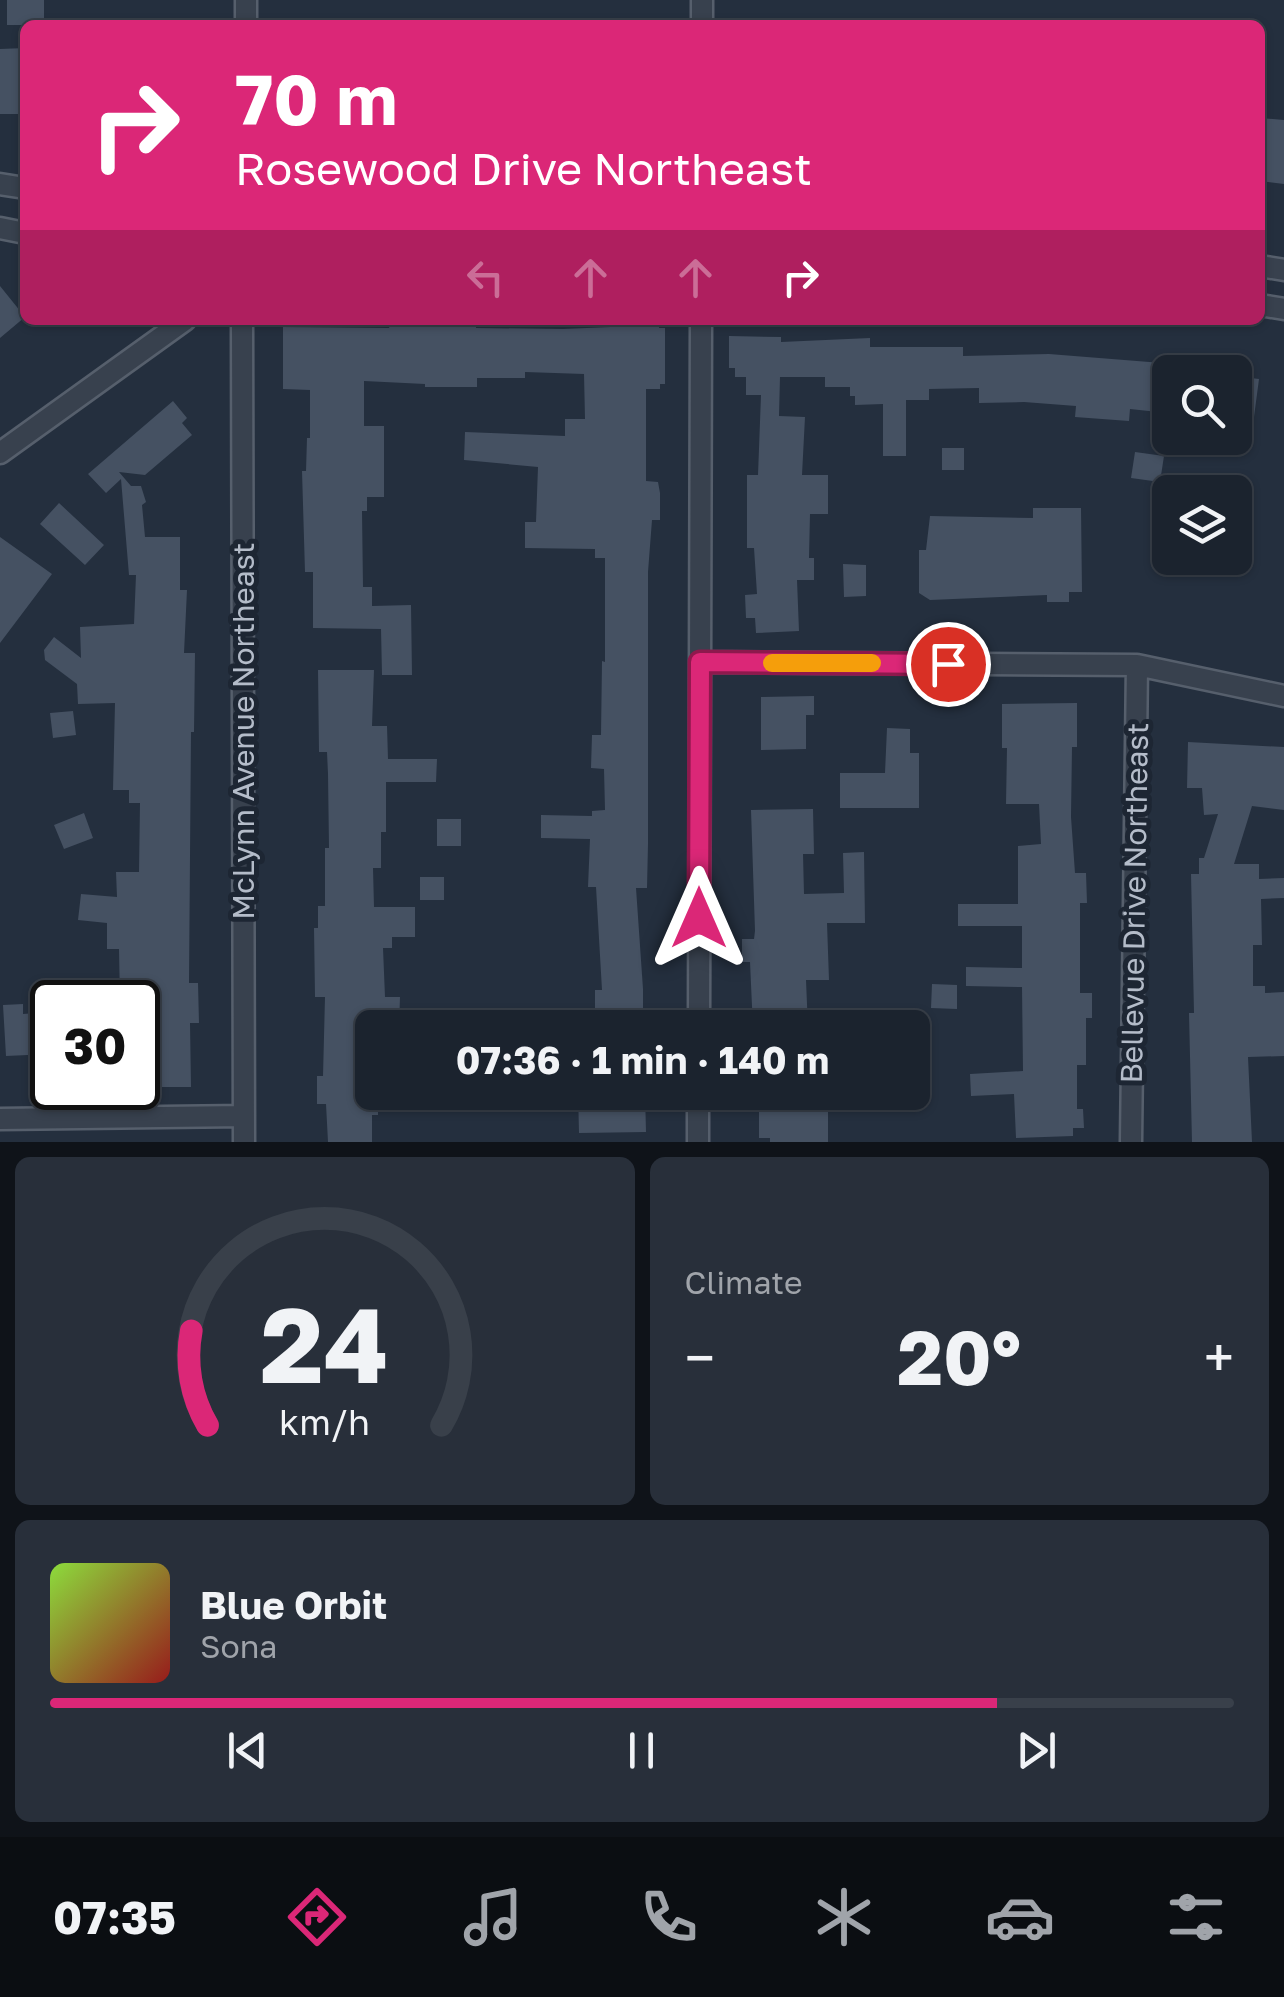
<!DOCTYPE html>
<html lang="en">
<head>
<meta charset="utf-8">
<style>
	:root { --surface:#1b232e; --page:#282f3a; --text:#f1f3f6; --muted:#a0a4aa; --line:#39404a; --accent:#db2777 }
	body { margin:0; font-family:"Golos Text",sans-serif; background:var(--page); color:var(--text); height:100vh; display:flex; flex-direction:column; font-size:38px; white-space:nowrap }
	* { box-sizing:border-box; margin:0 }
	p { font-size:32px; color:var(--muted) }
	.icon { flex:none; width:55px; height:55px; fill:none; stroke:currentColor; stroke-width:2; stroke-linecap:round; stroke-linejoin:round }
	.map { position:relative; height:1142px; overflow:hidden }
	.side { display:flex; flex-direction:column; gap:15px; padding:15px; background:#0f1319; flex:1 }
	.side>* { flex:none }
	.hud { position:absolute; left:20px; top:20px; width:1245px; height:305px; border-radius:15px; box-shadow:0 2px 8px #0004,0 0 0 2px var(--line); background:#db2777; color:#fff; overflow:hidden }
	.buttons { position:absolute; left:1152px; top:355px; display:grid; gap:20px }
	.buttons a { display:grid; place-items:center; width:100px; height:100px; border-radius:15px; background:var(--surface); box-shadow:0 2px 8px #0004,0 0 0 2px var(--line); font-size:50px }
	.speed { position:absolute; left:30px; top:980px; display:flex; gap:20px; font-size:50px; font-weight:700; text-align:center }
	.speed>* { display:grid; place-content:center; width:130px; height:130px; border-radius:50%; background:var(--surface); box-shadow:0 2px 8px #0004,0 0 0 2px var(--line); line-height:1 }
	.speed .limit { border:5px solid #111; border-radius:15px; background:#fff; color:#111 }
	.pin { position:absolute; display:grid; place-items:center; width:85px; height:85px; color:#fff; margin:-42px; border:5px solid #fff; border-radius:50%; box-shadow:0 2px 10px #0007 }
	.me { position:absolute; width:110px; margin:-55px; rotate:0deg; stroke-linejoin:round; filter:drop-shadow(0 0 8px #0008) }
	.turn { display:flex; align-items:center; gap:35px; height:210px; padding:0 50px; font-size:45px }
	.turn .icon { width:130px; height:130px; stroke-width:2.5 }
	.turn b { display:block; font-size:70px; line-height:85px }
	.lanes { display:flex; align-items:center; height:95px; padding:0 50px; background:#0003; justify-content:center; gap:50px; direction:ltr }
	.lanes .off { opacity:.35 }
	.big { font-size:75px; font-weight:700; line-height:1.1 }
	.side .tile { flex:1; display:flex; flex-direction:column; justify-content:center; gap:15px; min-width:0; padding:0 35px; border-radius:15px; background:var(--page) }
	.side .dial { align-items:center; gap:0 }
	.dial svg { height:260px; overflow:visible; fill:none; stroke:var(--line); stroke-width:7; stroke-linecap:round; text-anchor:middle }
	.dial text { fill:var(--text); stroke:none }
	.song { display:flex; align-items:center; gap:30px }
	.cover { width:120px; height:120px; border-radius:15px; background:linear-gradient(135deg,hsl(90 70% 55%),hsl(0 70% 35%)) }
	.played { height:10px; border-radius:5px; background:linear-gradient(90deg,var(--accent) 80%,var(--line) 80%) }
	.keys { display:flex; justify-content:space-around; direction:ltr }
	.heat { display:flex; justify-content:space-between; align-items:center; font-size:55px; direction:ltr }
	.side .tiles { flex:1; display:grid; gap:15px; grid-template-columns:1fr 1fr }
	.tile:last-child { grid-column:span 2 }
	.trip { position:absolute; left:355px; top:1010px; width:575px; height:100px; border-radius:15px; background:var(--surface); box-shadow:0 2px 8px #0004,0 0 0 2px var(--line); font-weight:700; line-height:100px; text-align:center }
	.tabs { display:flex; height:160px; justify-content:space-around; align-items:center; background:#0b0e12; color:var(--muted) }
	.tabs .icon { width:70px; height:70px }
	.tabs .current { color:var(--accent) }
	.tabs b { font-size:45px; color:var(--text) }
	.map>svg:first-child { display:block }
	.building { fill:#455162 }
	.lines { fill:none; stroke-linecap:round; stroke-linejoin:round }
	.minor-casing { stroke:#565f6c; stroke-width:25 }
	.minor { stroke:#38414e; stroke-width:20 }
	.route-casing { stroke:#8e194d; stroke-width:25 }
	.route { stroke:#db2777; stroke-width:18 }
	.slow { stroke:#f59e0b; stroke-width:18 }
	.labels { text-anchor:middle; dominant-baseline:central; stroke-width:10; stroke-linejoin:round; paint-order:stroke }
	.street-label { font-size:30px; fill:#b4bcc9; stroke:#1d2633 }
</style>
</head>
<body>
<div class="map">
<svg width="1284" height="1142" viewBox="0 0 1284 1142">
	<rect width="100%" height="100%" fill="#242f3e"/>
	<path class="building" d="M7,0H44V25H7Z
		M25,48V114H0V49Z
		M1260,118L1284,120V184L1260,181Z
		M0,286L25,317L0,338Z
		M442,320H476V328L563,329L634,326V320H659V328H665V384H660V389H646V481L658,482L660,493V520H652L648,572V844L647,888H636L643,989V1015H638L639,1028H595V990H602L596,887H588L590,839L541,838V815L592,816V811L605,810L604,769L591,768L592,735H601L602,661L605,662V558H595V549L525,548V522H536L538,467L464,460L465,432L565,436V419H585L584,374L525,372V378H477V387H425V384L364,381V426H384V497H367V511H362L363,587H372V606L411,605L412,675H382L381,629L313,628V572H305L302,471H306L307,438H310V390L283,389V327L389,328L390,324L442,327Z
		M729,336L781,337V342L870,338V347H963V356L1049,354L1162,363L1158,412L1130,409L1129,421L1075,417L1076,406L1024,402L979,403V388L929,389V400H906V456H883V404L855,405V396H850V387H825V377H780L779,416L805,417L802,475H828V514H810L809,558H814V580H797L799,631L756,633L755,618H746L745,595L757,594L754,548H747V475H758L761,395H746V377H735V368H729Z
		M1235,376L1259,379L1254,417L1235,415Z
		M173,401L187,418L182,423L192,435L145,475L119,472L131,486H141L146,502L142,505L145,537H180V590H187L184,653H195L194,732H191L189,983H198L199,1023H190L191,1087H150L149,1023H138V1002H120L119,949H107V923L78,920L81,894L117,897L116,872H139L140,803H129V790H113L115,703L78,704L77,684L45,660L44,650L54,637L81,658L80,627L134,624L136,575H129L121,479L106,493L88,474Z
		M942,448H964V470H942Z
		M1135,452L1164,456L1160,482L1131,478Z
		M59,503L104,545L85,565L40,524Z
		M1033,508H1081L1082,592H1069V602H1047V595L930,600L919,593V550H926L930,516L1033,518Z
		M0,537L52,574L0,643Z
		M843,564L866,565V596L844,597Z
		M318,670H374L372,726H387L388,759H437L436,782H386V832H381V868H373L374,907H415V937H392V948H383L385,997H400L399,1028H372V1092H378V1115H372V1142H328L326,1104H317V1076H323L325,997H315L314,928H318V906H325V848H329L328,774L327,752H319Z
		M814,696V715H806V749L761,750V697Z
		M1077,703V747H1072L1071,817L1075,873H1086L1087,903H1080V993H1092V1018H1086V1065H1077V1109H1083L1084,1128H1073V1136L1016,1138L1014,1094L971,1096L970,1074L1023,1071L1022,987L966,986V967L1022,968V926H958V904H1018V846L1041,844L1039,804H1006L1007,748H1002V704Z
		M73,711L76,735L53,738L50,713Z
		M887,728L910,729V753H919V808H840V773H885Z
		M1188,742L1284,747V810L1252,806L1234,864H1259V879L1284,878V898L1261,899L1262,945H1253V986H1265V993L1284,992V1056L1248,1057L1252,1142H1192L1189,1013H1194L1191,874H1199V858H1204L1218,814L1204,815L1202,788H1187Z
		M813,809L814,854H803L804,894L844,893L843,853L864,852L865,923H827L829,980H806L808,1028H753L750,962H742V939H754L755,931L751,810Z
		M84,813L93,838L64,849L54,825Z
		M437,819H461V846H437Z
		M420,877H444V900H420Z
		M932,984L957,985V1009L931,1008Z
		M23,1004V1014L48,1012L50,1054L6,1056L3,1005Z
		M578,1092H645L646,1132L579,1133Z
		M759,1092H828V1142H770V1138H759Z"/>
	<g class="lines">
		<defs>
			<path id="minor" d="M246,0V25
				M702,25V0
				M0,184L25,188
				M0,228L25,233
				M1260,266L1284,270
				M1260,305L1284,309
				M242,320L244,1142
				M0,453L185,320
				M700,662L1137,665L1284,696
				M699,1028L701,320
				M0,1119L244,1116
				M698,1142V1092
				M1131,1142L1137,665"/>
		</defs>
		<use href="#minor" class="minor-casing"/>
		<use href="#minor" class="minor"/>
	</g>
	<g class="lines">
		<defs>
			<path id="route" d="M699,918L700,662L948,664"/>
		</defs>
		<use href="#route" class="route-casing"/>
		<use href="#route" class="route"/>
		<path class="slow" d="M772,663H872"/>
	</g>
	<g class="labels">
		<g class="street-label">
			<text transform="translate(243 731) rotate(-90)">McLynn Avenue Northeast</text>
			<text transform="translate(1134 903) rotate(-89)">Bellevue Drive Northeast</text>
		</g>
	</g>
</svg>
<div class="buttons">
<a><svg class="icon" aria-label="search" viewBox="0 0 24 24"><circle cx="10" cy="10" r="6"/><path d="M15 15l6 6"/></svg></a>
<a><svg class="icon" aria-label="layers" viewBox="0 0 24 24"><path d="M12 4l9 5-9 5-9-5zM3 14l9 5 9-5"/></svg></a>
</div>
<div class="speed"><div class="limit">30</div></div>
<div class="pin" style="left:948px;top:664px;background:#d93025"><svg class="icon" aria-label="arrive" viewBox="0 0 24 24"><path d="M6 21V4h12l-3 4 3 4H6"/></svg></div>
<svg class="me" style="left:699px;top:918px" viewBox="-20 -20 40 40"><path d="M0-17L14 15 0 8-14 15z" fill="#db2777" stroke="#fff" stroke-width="4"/></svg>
<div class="trip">07:36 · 1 min · 140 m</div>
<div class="hud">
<div class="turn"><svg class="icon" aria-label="right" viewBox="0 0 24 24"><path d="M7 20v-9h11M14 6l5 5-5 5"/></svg><div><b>70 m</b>Rosewood Drive Northeast</div></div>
<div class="lanes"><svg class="icon off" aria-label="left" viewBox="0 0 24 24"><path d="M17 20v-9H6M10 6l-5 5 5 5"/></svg><svg class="icon off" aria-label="ahead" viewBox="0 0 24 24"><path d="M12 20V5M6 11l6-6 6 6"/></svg><svg class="icon off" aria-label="ahead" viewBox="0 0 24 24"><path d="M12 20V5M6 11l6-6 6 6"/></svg><svg class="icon" aria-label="right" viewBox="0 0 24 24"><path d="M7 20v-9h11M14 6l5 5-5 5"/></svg></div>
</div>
</div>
<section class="side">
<div class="tiles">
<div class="tile dial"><svg viewBox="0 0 100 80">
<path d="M14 69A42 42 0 1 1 86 69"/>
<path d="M14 69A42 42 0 0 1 9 40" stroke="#db2777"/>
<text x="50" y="56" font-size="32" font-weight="700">24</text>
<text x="50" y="72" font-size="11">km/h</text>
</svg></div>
<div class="tile"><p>Climate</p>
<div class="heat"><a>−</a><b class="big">20°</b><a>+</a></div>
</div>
<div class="tile">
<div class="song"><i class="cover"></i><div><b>Blue Orbit</b><p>Sona</p></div></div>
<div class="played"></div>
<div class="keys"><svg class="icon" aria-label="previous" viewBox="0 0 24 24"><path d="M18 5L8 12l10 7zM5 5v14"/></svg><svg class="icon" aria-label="pause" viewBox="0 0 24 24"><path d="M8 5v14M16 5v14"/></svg><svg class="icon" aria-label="next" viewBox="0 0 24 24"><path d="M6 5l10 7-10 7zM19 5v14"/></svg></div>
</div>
</div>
</section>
<nav class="tabs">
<b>07:35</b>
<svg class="icon current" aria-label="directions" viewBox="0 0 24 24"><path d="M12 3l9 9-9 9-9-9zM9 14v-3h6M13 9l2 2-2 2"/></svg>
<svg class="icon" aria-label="music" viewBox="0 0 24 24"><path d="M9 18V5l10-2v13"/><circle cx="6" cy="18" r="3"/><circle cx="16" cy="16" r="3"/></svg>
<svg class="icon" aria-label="phone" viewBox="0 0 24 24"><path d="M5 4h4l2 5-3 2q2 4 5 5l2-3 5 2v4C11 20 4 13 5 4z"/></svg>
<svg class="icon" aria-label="climate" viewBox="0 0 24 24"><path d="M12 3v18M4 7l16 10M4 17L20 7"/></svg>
<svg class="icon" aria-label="car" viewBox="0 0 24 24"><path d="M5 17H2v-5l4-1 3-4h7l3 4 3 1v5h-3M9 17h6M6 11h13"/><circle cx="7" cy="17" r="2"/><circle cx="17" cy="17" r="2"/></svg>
<svg class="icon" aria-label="filters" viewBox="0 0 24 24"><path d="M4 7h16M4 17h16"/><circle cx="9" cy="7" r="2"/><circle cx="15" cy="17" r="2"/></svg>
</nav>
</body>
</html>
